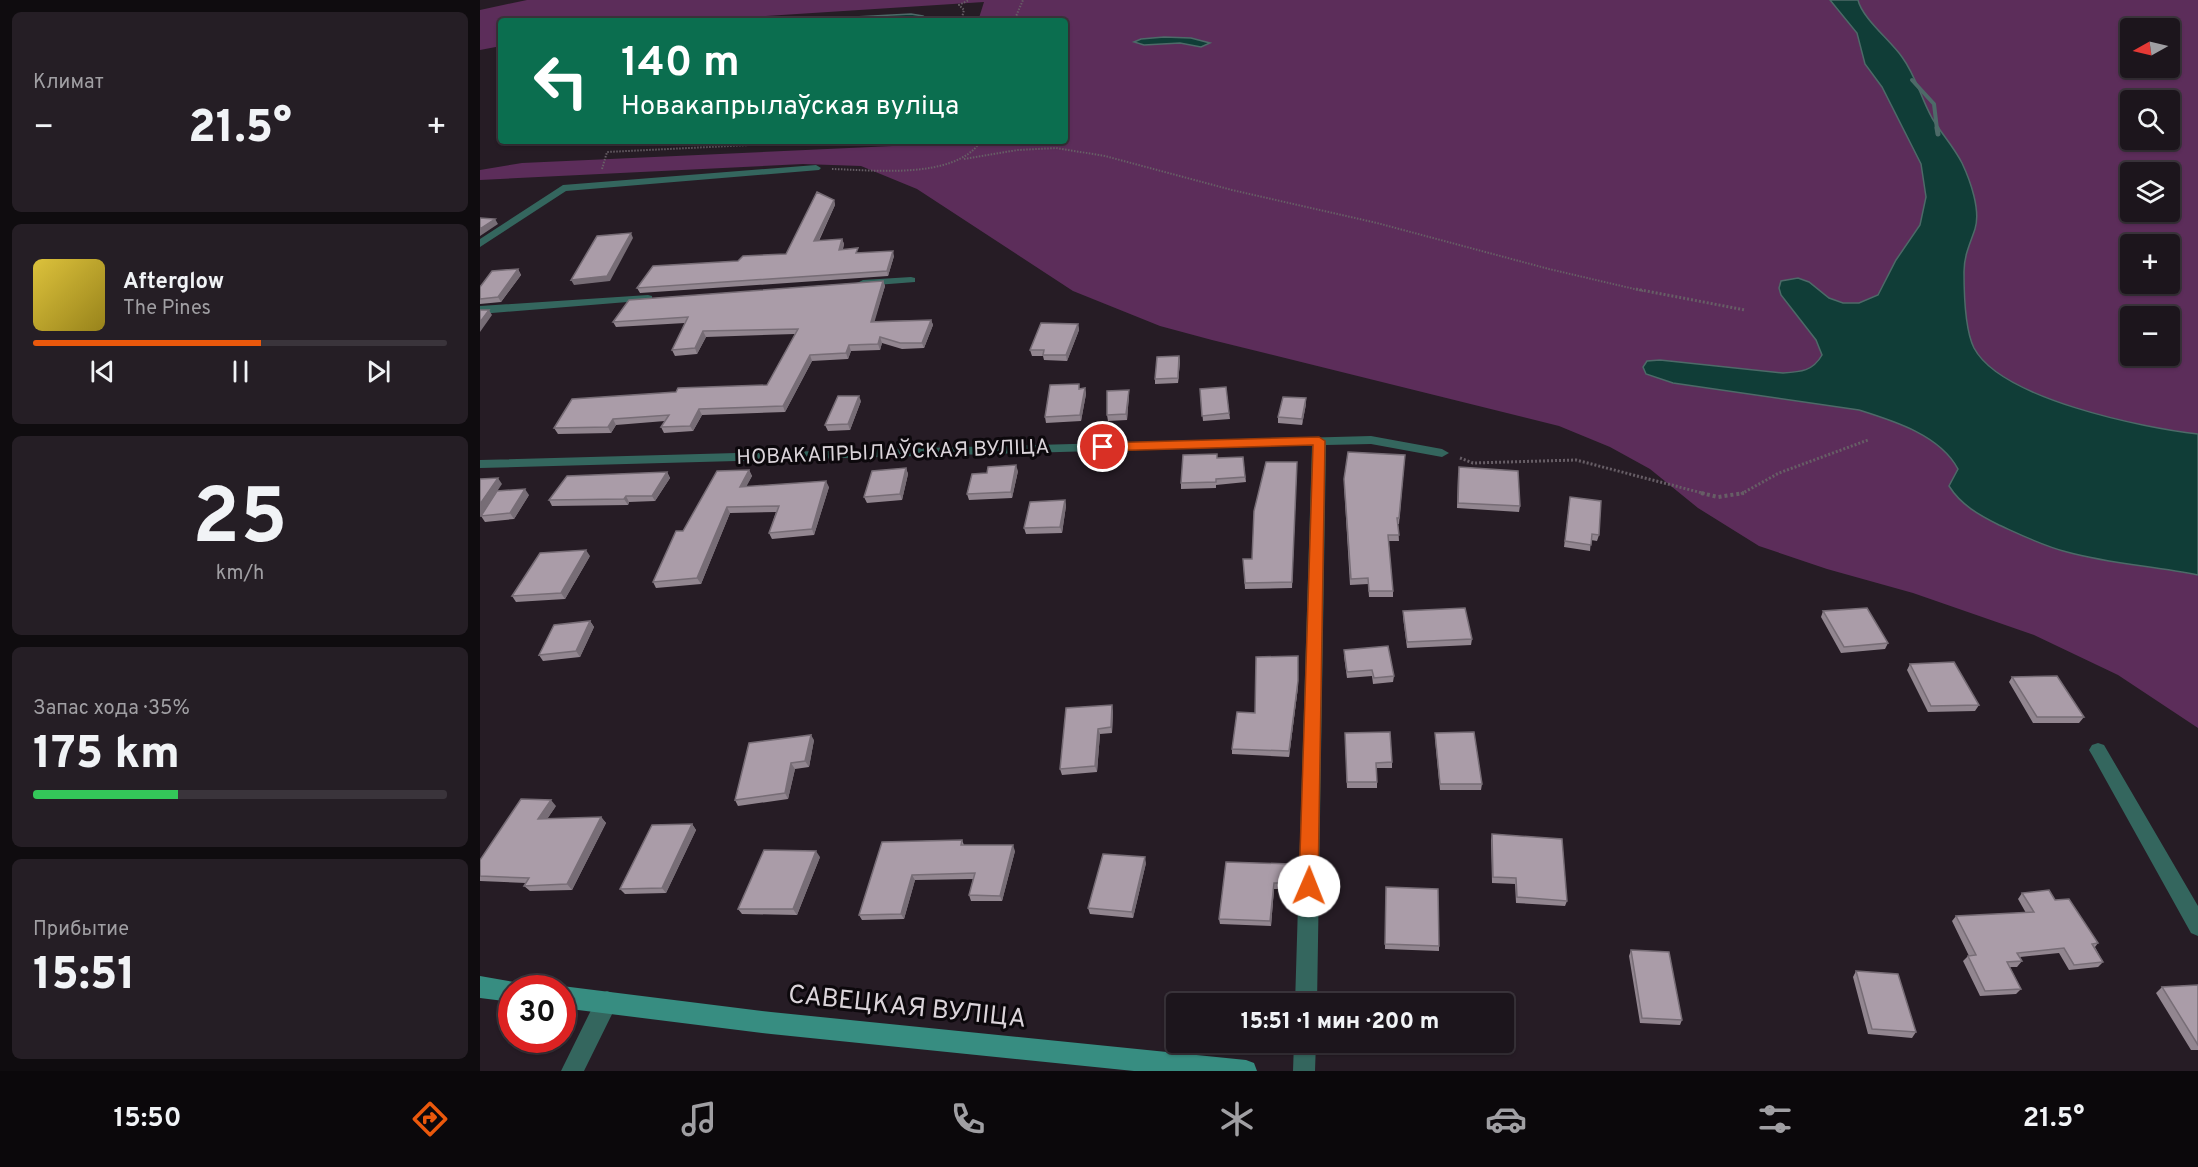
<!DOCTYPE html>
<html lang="ru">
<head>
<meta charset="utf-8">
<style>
	:root { --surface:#1c151c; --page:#251e25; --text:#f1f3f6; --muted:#a09fa3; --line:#3a343b; --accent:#ea580c }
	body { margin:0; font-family:Overpass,sans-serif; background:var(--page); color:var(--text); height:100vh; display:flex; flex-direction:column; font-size:22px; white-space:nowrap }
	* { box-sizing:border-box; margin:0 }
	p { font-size:20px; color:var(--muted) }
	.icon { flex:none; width:33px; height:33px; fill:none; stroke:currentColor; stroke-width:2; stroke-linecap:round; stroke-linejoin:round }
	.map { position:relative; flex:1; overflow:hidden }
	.panel { display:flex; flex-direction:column; gap:12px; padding:12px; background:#0f0c0f; width:480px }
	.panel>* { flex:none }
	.top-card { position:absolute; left:18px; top:18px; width:570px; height:126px; border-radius:6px; box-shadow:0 2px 4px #0004,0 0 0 2px var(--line); background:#0b6e4f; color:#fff; overflow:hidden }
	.needle { width:39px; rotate:262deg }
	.controls { position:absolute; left:1640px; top:18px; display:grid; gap:12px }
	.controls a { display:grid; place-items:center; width:60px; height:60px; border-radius:6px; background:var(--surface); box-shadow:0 2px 4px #0004,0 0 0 2px var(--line); font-size:30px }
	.speed { position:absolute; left:18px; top:975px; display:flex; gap:12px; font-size:30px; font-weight:700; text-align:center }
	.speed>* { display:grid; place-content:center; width:78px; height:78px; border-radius:50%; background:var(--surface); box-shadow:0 2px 4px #0004,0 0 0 2px var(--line); line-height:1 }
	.speed .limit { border:9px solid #d22; background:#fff; color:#111 }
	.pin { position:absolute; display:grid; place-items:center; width:51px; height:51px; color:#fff; margin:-26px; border:3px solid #fff; border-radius:50%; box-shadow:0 2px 6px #0007 }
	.me { position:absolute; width:66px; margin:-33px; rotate:1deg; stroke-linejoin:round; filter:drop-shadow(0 0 4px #0008) }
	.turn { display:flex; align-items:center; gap:21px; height:126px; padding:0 24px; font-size:27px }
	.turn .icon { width:78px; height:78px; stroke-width:2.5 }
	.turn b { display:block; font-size:42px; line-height:51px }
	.big { font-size:45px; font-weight:800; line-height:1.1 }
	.panel .tile { flex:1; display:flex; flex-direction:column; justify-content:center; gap:9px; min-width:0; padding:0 21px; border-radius:9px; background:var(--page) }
	.panel .dial { align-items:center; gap:0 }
	.dial b { font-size:78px; line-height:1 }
	.song { display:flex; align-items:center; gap:18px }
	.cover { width:72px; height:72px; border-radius:9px; background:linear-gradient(135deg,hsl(50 70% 55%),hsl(50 70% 35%)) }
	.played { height:6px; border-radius:3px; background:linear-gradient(90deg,var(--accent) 55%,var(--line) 55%) }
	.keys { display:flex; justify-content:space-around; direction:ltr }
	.heat { display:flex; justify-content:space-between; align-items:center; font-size:33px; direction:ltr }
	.charge { height:9px; border-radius:4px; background:linear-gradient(90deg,#34c759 35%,var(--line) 0) }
	.trip { position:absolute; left:686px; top:993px; width:348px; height:60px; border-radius:6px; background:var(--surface); box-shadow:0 2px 4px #0004,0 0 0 2px var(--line); font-weight:800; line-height:60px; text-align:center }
	.tab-bar { display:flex; height:96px; justify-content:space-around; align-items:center; background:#0b080b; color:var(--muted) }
	.tab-bar .icon { width:42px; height:42px }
	.tab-bar .selected { color:var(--accent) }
	.tab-bar b { font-size:27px; color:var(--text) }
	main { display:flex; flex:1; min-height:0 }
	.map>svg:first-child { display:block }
	.green { fill:#5c2d5a; fill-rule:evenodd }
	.water { fill:#103d37; stroke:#4d6a68; stroke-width:1.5 }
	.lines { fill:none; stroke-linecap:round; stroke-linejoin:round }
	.stream-far1 { stroke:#4d6a68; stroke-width:4 }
	.stream { stroke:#4d6a68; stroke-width:5 }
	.path-far2 { stroke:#675e66; stroke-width:2; stroke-dasharray:1.5 1.5; stroke-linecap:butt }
	.path-far1 { stroke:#675e66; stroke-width:3; stroke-dasharray:2 2; stroke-linecap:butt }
	.path { stroke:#675e66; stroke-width:4; stroke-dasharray:3 3; stroke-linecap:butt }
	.lane { fill:#34665e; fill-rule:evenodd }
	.street { fill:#34665e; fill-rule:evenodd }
	.secondary { fill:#378d81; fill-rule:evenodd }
	.wall { fill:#928690 }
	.shaded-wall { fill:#776d76 }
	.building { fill:#aa9ca8; stroke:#776d76; stroke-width:1.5 }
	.route { fill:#ea580c; stroke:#983908; stroke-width:1.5 }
	.labels { text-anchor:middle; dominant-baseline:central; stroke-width:6; stroke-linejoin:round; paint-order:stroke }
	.street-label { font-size:21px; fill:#dbd4da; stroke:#0c080c }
	.near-street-label { font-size:26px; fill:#dbd4da; stroke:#0c080c }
</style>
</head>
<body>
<main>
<section class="panel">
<div class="tile"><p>Климат</p>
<div class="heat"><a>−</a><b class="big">21.5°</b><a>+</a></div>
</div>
<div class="tile">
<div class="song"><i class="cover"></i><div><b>Afterglow</b><p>The Pines</p></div></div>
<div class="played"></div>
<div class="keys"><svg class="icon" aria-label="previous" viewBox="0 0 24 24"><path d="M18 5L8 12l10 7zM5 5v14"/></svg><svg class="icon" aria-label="pause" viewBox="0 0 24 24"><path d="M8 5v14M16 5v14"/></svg><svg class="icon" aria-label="next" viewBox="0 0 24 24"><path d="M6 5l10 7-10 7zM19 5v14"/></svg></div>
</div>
<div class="tile dial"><b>25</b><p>km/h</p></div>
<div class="tile"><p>Запас хода · 35%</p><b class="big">175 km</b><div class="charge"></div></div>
<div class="tile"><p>Прибытие</p><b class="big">15:51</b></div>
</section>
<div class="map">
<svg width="1718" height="1071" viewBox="0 0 1718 1071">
	<rect width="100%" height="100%" fill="#261c25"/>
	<path class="green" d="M47,0H1718V728L1638,675L1554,635L1433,593L1347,569L1279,546L1218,508L1170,469L1130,447L1079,426L732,340L680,326L593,291L437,189L381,166L323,164L0,180V170L42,163L456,144L457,141H585V21H498L504,2L207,21H21V46L0,50V10ZM1650,28H1689V68H1650ZM1650,100H1689V140H1650ZM1650,172H1689V212H1650ZM1650,244H1689V284H1650ZM1650,316H1689V356H1650Z"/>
	<path class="water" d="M1350,0H1378C1382,18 1411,41 1422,57C1436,76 1441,98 1452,118C1461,133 1474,147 1482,163C1490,180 1501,210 1495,229C1490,244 1484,255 1484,272C1484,292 1485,330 1494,348C1521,399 1664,428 1718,434V575C1674,566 1630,564 1587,552C1563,546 1541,535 1519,525C1499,515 1481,505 1469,486L1478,469C1460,435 1414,421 1379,410L1193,383L1166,374L1163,367L1167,361L1180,360L1303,373C1321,372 1333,371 1342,355L1336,340L1301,295L1299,288L1301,281L1318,278L1329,282L1349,298L1363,303H1379L1398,295L1416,260L1440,225L1446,197L1441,164L1402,87L1385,64L1377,33Z
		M431,14L443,16L451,21H298Z
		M684,37L711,38L730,43L721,47L700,43L664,45L654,42L661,39Z"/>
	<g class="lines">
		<path class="stream-far1" d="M1432,80L1454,104L1457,129"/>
		<path class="stream" d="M1457,128L1458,134"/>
		<path class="path-far2" d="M481,21L484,10L479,5L489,0
			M534,21L543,0
			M484,159L538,150L576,148L625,156L752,190L897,223L1069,269L1163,291
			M122,169L127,152L352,141
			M352,169C394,170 475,180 501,141"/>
		<path class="path-far1" d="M1156,289L1265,310
			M980,458L993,463L1096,460L1226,494
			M1261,494L1299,473L1388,440"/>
		<path class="path" d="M1221,493L1238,497L1264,493"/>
		<path class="lane" d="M1618,743L1624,745L1718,906V936L1711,933L1612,755L1609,750L1612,745Z"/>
		<path class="street" d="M336,165L341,168L339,170L86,191L0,247V239L83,185Z
			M431,277L435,278V282L383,286L377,283L383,280Z
			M168,295L172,296V300L0,314V306Z
			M891,436L962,449L969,453L962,457L891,444L846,445L837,1004H815L832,445L0,468V460Z
			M127,991L135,994L138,1002L104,1071H81L119,994Z
			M814,1042H836L835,1071H813Z"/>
		<path class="secondary" d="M0,976L40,983L42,988H32V1002L0,998Z
			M82,986L291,1012L766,1060L774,1063L777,1071H654L291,1034L82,1008V988H77Z"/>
	</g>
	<path class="wall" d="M354,200L355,205L339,241L362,239L364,244L363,249L379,253L414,256L408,276L160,293L157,288L258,261L306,254Z
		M38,269L41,275L21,302L0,304V287Z
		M403,281L405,286L394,321L451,320L453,325L444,348L422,349L402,343L400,350L371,351L368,359L332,361L305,412L222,415L213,431L184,433L181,427L185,421L136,425L131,433L78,434L74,428L196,392L287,385L315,334L226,337L217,354L195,356L192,350L205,323L136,327L133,322Z
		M598,324L599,330L587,361L564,360L563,356H552L550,350Z
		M699,356L700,361L698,383L675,384V379Z
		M746,387L750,419L723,421L720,389Z
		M605,388L606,394L601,421L566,423L565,417Z
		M649,395L647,420L628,421L627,415Z
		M381,401L370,430L348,431L345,425Z
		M826,404L822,425L798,423V417Z
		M925,455L919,524H918L919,541H908L913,591V597H889L888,584L870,585L864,485Z
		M763,457L766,482L736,485V488L701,489V483L737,458Z
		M817,462L812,588L765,589L763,559H772Z
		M426,468L428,474L422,500L387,503L384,497Z
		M269,470L272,476L266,486L349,487L334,535L292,539L289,533L296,512L250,513L221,584L176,588L173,582L203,531Z
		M538,471L532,498L489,500L487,494Z
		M187,472L190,478L175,501L149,502L148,505L72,506L69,500Z
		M978,473L1040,506L1039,512L977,508Z
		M49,495L34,519L5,522L1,516Z
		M1090,497L1119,535L1117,541L1111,540L1110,551L1084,547Z
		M585,500L586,506L582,533L546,534L544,528Z
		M110,556L85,599L36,602L32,596Z
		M923,611L992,639L991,645L927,648L923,617Z
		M1343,611L1408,643L1405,649L1361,653L1341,617Z
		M110,621L114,627L100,657L63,661L59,655Z
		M864,650L914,676L913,682L893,684L892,676L867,678L864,656Z
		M1430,664L1499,705L1495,711L1448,712L1427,670Z
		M1532,677L1604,717L1599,723H1553L1529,682Z
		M818,687L809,757L752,754V749L775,713Z
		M633,711L632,733L620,734L617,772L582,775L580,769Z
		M865,733L912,762V768H897V788H867Z
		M955,733L1002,784L1001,790H960L955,739Z
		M334,740L329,767L315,769L308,799L258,806L255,800Z
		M76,806L67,819L121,817L126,823L92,890L50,891L44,886L46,883L0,881V860Z
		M212,824L216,830L186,893L145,894L140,889Z
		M1012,834L1087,901L1085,906L1036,903L1035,884L1012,883L1011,840Z
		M482,840L484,845L535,851L522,901H491L489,895L493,879L435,880L424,919L382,920L379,915L402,842Z
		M340,857L317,915L262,914L258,909Z
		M666,863L653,918L610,914L608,908Z
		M812,870L810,889H794L791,926L740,924L739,919Z
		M906,887L959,946V951L905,949Z
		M1542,893L1575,900L1618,943L1615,947L1623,962L1618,967L1589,970L1579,953L1540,957L1542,961L1537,967H1530L1541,989L1536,994L1500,996L1483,961L1488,956H1489L1472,921L1476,916L1546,913L1538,899Z
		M1151,950L1202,1020L1200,1025L1160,1023L1149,956Z
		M1376,971L1436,1032L1432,1038L1388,1034L1373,977Z
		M1718,985V1050H1711L1676,993L1682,987Z"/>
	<path class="shaded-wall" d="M354,200L355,205L336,246L334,241Z
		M15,219L18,224L0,236V229Z
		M151,233L153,238L130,281L94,285L91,280Z
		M362,239L364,244L361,255L359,250Z
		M413,251L414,256L408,276L407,271Z
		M38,269L41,275L21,302L18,297Z
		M403,281L405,286L393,327L391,322Z
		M9,310L12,315L0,332V322Z
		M451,320L453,325L444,348L442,343Z
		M598,324L599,330L587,361L586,355Z
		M223,331L226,337L217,354L215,348Z
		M400,337L402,343L400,350L398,344Z
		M369,345L371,351L368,359L366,353Z
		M330,355L332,361L305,412L303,406Z
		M699,356L700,361L698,383V378Z
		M605,388L606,394L601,421L600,415Z
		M649,390V395L647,420L646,414Z
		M379,396L381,401L370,430L368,424Z
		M826,398V404L822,425V419Z
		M219,409L222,415L213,431L210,426Z
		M133,419L136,425L131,433L128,427Z
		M536,465L538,471L532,498L531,492Z
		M426,468L428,474L422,500L420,494Z
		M269,470L272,476L263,493L260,487Z
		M187,472L190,478L175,501L172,496Z
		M18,478L22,484L0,517V504Z
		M346,481L349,487L334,535L332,529Z
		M45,489L49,495L34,519L30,513Z
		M146,496L149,502L148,505L144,499Z
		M585,500L586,506L582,533L580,527Z
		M247,507L250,513L221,584L217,578Z
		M106,550L110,556L85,599L81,593Z
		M110,621L114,627L100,657L96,651Z
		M818,656V687L809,757V751Z
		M632,705L633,711L632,733L631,727Z
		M618,729L620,734L617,772L615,766Z
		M331,735L334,740L329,767L325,761Z
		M311,763L315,769L308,799L305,793Z
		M71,800L76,806L63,825L58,819Z
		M121,817L126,823L92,890L87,884Z
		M212,824L216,830L186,893L182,888Z
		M533,845L535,851L522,901L520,896Z
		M336,851L340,857L317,915L313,909Z
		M665,857L666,863L653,918L652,912Z
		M432,875L435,880L424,919L421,914Z
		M794,883V889L791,926L790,921Z"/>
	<path class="building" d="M337,192L354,200L334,241L362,239L359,250L378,248L376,253L413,251L407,271L157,288L173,266L258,261L263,256L306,254Z
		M0,218L15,219L0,229Z
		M151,233L127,276L91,280L117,236Z
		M38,269L18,297L0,299V287L12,271Z
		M403,281L391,322L451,320L442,343H420L400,337L398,344L369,345L366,353L330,355L303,406L219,409L210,426L181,427L189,415L133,419L128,427L74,428L92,399L196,392L198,388L287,385L318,329L223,331L215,348L192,350L208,317L133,322L149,300Z
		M0,310H9L0,322Z
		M561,323L598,324L586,355H563L564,350H550Z
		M699,356L698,378L675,379L677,357Z
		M599,384V389L605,388L600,415L565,417L570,385Z
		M746,387L749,413L722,416L720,389Z
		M649,390L646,414L627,415V391Z
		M358,396H379L368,424L345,425Z
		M803,397L826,398L822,419L798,417Z
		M868,452L925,455L919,518H917L919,535H908L913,591H889L888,578L871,579L864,479Z
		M737,454V458L763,457L765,477L736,479V482L701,483L703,455Z
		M786,462H817L812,582L765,583L763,559H772L774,511Z
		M536,465L531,492L487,494L492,474L507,473L508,467Z
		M979,467L1038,471L1040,506L978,503Z
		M426,468L420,494L384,497L392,471Z
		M269,470L260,487L346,481L332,529L289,533L299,506L247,507L217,578L173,582L196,531H203L237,471Z
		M187,472L172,496H146L144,499L69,500L87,476Z
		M18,478L0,504V479Z
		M45,489L30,513L1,516L17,491Z
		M1090,497L1121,501L1119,535L1112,534L1111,545L1085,541Z
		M585,500L580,527L544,528L550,502Z
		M106,550L81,593L32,596L60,553Z
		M985,608L992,639L927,642L923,611Z
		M1387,608L1408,643L1364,647L1343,611Z
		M110,621L96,651L59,655L74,625Z
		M908,646L914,676L894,678L892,670L867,672L864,650Z
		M818,656V681L809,751L752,749L757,712L775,713L776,657Z
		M1474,662L1499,705L1451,706L1430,664Z
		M1577,676L1604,717H1557L1532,677Z
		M632,705L631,727L618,729L615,766L580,769L586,708Z
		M910,732L912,762L896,763L897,782H867L865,733Z
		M994,732L1002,784H960L955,733Z
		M331,735L325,761L311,763L305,793L255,800L269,743Z
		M41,799L71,800L58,819L121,817L87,884L44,886L49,878L0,876V860Z
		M212,824L182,888L140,889L172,825Z
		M1012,834L1082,839L1087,901L1037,897L1036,878L1013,877Z
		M482,840L481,845H533L520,896L489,895L495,873L432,875L421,914L379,915L402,842Z
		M284,850L336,851L313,909H258Z
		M623,854L665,857L652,912L608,908Z
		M746,862L811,864L810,883H794L790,921L739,919Z
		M906,887L958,889L959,946L905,944Z
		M1569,890L1575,900L1589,899L1618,943L1612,944L1623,962L1594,965L1584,948L1537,953L1542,961L1527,962L1541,989L1505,991L1488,956L1496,955L1476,916L1554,912L1542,893Z
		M1151,950L1189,952L1202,1020L1162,1018Z
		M1376,971L1418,974L1436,1032L1392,1029Z
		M1718,985V1045L1682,987Z"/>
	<path class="route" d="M839,437L845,441L838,886L835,892L829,895L822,892L819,886L833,445L623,451L617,447L623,443Z"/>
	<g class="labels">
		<g class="street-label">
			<text transform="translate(413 453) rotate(-2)">НОВАКАПРЫЛАЎСКАЯ ВУЛІЦА</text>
		</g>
		<g class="near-street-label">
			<text transform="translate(427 1008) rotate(6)">САВЕЦКАЯ ВУЛІЦА</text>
		</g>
	</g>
</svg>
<div class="controls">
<a><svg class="needle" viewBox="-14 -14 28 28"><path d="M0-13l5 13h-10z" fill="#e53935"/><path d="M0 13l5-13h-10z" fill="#a09fa3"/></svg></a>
<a><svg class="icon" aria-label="search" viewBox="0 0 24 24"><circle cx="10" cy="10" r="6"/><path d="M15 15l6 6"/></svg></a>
<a><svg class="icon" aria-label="layers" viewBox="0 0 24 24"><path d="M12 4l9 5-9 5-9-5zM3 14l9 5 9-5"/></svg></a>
<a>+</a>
<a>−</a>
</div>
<div class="speed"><div class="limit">30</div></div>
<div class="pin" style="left:623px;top:447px;background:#d93025"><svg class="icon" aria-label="arrive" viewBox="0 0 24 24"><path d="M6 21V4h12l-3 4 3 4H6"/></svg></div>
<svg class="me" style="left:829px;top:886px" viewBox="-20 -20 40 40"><circle r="19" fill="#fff"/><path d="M0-13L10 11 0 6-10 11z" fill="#ea580c"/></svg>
<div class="trip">15:51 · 1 мин · 200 m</div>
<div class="top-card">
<div class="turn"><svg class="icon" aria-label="left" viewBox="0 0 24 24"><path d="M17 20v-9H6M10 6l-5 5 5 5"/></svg><div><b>140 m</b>Новакапрылаўская вуліца</div></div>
</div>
</div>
</main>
<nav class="tab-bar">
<b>15:50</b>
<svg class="icon selected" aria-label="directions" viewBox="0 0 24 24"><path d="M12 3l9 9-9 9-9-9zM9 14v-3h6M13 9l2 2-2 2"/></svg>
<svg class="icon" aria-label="music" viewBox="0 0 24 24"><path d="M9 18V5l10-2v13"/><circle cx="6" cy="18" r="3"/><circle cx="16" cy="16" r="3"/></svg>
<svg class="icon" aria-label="phone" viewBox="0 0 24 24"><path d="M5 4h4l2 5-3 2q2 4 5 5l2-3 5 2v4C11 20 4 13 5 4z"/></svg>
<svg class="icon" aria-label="climate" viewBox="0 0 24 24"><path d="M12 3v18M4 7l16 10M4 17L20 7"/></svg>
<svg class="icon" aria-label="car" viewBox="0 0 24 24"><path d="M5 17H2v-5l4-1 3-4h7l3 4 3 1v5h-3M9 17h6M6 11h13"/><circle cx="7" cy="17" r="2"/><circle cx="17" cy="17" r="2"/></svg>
<svg class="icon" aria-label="filters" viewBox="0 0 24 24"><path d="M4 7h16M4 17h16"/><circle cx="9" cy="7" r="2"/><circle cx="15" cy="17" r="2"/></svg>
<b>21.5°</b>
</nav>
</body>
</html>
